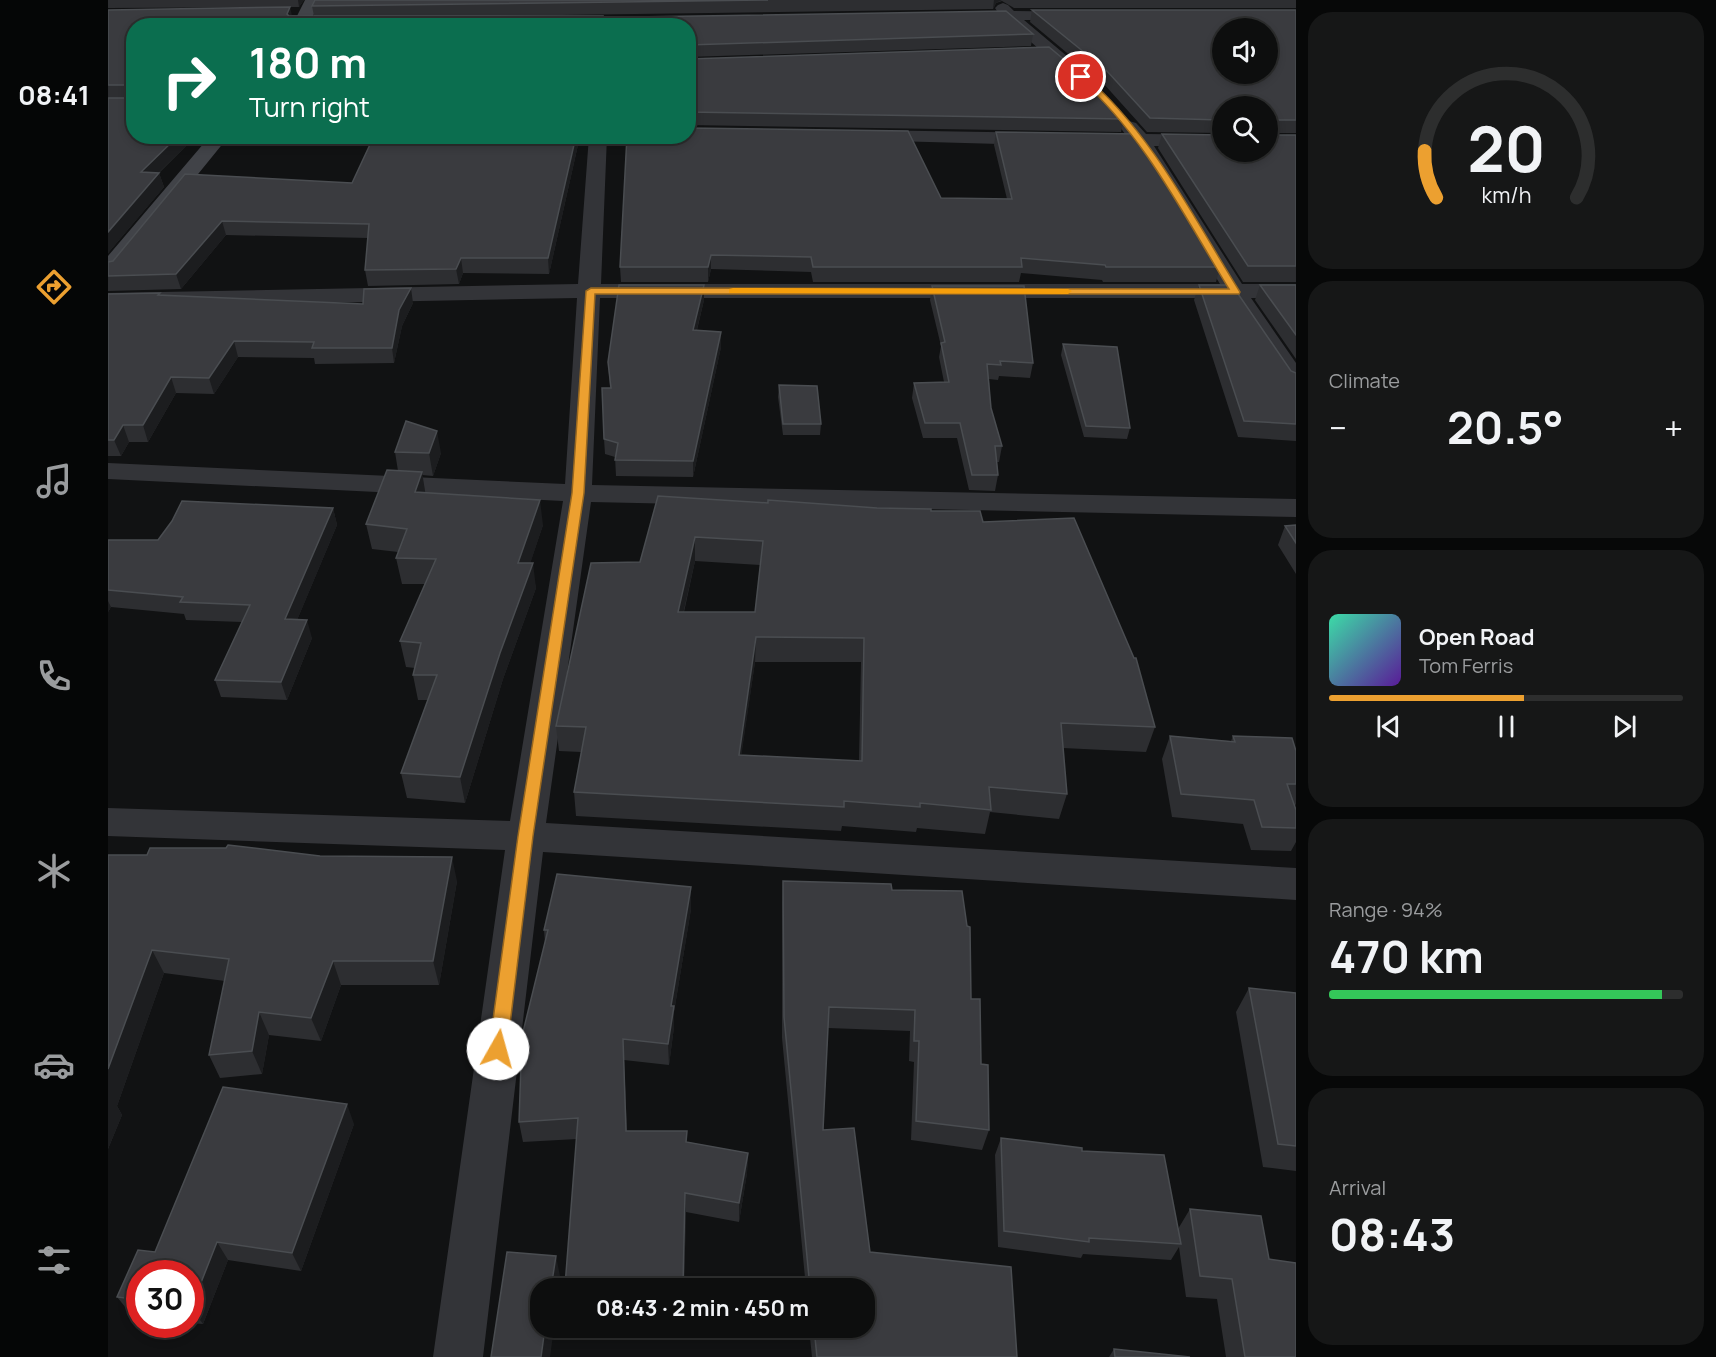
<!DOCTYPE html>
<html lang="en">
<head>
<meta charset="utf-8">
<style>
	:root { --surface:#0d0e0e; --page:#161717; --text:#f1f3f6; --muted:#9a9c9e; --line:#2d2e2e; --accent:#eca030 }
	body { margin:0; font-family:Manrope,sans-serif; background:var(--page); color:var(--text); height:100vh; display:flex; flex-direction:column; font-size:22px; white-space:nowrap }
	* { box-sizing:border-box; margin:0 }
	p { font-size:20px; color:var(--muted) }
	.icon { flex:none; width:33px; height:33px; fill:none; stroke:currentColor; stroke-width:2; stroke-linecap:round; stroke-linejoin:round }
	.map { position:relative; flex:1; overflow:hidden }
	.side { display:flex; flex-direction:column; gap:12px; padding:12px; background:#070808; width:420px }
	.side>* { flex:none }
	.hud { position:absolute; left:18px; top:18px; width:570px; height:126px; border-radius:24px; box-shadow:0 3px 9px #0003,0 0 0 2px var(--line); background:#0b6e4f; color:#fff; overflow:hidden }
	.tools { position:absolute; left:1104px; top:18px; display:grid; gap:12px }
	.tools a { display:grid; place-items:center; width:66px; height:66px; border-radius:50%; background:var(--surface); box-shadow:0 3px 9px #0003,0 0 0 2px var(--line); font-size:30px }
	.speed { position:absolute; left:18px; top:1260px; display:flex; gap:12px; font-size:30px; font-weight:700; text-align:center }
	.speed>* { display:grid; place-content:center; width:78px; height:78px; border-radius:50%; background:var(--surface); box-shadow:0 3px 9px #0003,0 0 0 2px var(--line); line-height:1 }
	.speed .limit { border:9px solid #d22; background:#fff; color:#111 }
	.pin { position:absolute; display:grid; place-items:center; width:51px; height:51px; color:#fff; margin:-26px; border:3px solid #fff; border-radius:50%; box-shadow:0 2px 6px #0007 }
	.me { position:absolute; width:66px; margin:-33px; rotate:7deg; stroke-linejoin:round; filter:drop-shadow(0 0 4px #0008) }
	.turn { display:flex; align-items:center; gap:21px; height:126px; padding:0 24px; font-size:27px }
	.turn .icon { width:78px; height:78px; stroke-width:2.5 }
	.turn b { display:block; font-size:42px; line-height:51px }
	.big { font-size:45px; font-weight:700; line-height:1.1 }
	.side .widget { flex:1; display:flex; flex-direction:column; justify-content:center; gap:9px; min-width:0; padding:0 21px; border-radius:24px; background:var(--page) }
	.side .dial { align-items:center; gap:0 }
	.dial svg { height:156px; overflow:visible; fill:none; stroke:var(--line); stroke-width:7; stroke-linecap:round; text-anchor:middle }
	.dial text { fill:var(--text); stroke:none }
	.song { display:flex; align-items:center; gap:18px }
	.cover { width:72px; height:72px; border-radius:9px; background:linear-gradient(135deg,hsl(160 70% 55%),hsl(270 70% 35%)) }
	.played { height:6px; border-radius:3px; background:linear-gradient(90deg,var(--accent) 55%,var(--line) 55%) }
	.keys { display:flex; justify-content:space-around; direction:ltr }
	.heat { display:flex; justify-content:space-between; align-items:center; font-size:33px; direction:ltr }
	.charge { height:9px; border-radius:4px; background:linear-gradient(90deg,#34c759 94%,var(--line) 0) }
	.trip { position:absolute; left:422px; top:1278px; width:345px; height:60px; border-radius:24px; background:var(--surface); box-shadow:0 3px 9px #0003,0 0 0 2px var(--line); font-weight:700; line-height:60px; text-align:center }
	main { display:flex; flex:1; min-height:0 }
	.tabs { display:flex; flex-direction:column; width:108px; justify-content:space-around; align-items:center; background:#050606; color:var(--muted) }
	.tabs .icon { width:42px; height:42px }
	.tabs .current { color:var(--accent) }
	.tabs b { font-size:27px; color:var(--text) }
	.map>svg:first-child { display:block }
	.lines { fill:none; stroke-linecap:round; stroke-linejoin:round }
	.street { fill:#333438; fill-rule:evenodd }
	.secondary { fill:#414348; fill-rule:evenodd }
	.wall { fill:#2d2e31; fill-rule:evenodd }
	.shaded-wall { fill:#1c1d1f }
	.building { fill:#3a3b3f; stroke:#4a4d51; stroke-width:1.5; fill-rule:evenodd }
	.route { fill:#eca030; stroke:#99681f; stroke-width:1.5 }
	.slow { fill:#f59e0b }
</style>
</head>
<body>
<main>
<nav class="tabs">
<b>08:41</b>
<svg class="icon current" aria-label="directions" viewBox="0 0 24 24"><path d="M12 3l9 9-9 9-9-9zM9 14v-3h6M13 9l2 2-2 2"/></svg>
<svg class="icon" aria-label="music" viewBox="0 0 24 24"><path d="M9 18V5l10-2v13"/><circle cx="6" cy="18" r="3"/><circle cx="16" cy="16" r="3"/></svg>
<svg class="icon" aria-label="phone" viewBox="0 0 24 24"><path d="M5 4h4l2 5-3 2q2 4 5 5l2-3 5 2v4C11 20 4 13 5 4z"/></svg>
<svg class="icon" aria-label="climate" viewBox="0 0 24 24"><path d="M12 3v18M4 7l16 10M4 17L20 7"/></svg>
<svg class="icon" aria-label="car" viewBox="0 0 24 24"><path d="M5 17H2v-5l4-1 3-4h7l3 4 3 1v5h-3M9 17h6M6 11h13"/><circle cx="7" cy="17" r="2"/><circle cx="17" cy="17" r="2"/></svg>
<svg class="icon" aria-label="filters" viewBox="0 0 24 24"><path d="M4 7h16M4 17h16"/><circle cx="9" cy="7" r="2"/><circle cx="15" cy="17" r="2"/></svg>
</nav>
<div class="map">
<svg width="1188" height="1357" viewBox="0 0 1188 1357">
	<rect width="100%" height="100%" fill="#111213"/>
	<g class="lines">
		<path class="street" d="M895,3L900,5L906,11L974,12L977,15L969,20H916L979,73L982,77L979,81H967L898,20L859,21L851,16L859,11H889L887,8L890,5Z
			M570,16L578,21L576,24L446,26L443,22L451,17Z
			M1021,121L1028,123L1038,134L1114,135V147L1046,146L1134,284H1188V298H1143L1188,363V389L1179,386L1120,298H492L484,485L1188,499V517L483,502L438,823L1188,868V900L435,852L375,1357H325L397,850L0,836V808L402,821L455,501L0,479V463L457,484L469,298L0,307V293L470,284L481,136H499L493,284H1112L1027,145L980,143L978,139L980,135L1017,134L1012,127L1014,123Z
			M756,130L933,133L940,135L942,139L940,143L933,145L749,140L747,136L749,132Z"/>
		<path class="secondary" d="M197,0H213L200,26H184Z
			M102,136H121L8,275L0,277V256Z"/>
	</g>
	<path class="wall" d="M0,0H196L191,7L0,8Z
		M207,0H1188V8H906L894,1L888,3L885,9L391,16H495V26H26L88,136L51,173L56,187L0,253V10L206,16L204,6Z
		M924,10H1188V133H1163V135H1188V282H1135L1050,148L1054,134L1160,152L1114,106V133L1039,132L995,83L922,22Z
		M580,26L925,34L923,46L580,57Z
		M580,59L1016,119L1013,132L580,125Z
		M888,132L1112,267L1108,282H995L994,280L913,273L911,282H705L703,272L603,269L600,282H513L512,267L833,198L899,199L886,145Z
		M472,136L441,274L355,273L351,284L260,286L257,270L260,238L118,235L73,289L0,291V262L5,261L77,174L244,183Z
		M1091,285L1183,371L1188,373V441L1130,437L1086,300Z
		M1152,285H1188V359L1147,300Z
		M824,286L925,363L922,378L891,376L890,380L881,379L883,408L894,446L891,462H889L890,475L887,491L861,490L849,438H815L804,398L806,383L836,382L831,357L833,346L822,300Z
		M0,294L255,304L305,303L294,326L286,363L207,364L206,358L130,357L106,394L68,393L40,442H21L13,456H0Z
		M596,300L589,330L613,332V347L585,477L508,476L507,457L497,454L496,439L502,388L500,362Z
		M955,344L1022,428L1019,439L976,437L953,355Z
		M671,385L713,424L712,435H675L670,397Z
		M287,452L333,453L325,476L314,475L317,492L435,525L422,563L428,588L395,679L357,803L299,798L293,773L320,700H310L305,675L307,668L298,667L292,641L317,584H294L288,558L290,552L264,549L258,524L290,471Z
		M660,503L823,511L875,522L1047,727L1038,752L955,748L959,794L951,819L882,812L877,834L809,828L808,832L734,826L733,831L468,816L466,792L473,752L451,751L448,726L532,562ZM587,561L652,565L647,612H576ZM647,662H753L751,761L633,755Z
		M225,508L229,525L189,620L204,638L179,700L113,697L107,680L134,622L78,620L76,614L3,607L0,612V540H50Z
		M1188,525V574L1170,545L1177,526Z
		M1062,736L1123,741L1125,736L1188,751V804L1187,806L1188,810V842L1183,851L1143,850L1135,824L1064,817L1054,759Z
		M0,855L349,881L331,985H233L213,1041L161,1035L154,1074L112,1078L101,1055L117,981L56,973L9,1106L14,1115L0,1149Z
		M675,881L784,890L863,999L873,1064L881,1130L874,1150L803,1140L806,1062L801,1061L802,1031L720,1028L715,1130L762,1252L909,1357H704L701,1328H756V1288H698L674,1038V903Z
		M583,909L566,1012V1027L561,1065L516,1060L519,1131L640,1153L639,1173L631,1222L578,1212L576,1288H457L469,1139L415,1142L411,1122L437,943L436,930Z
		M1141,988L1188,993V1171L1155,1167L1128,1012Z
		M246,1124L193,1271L120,1260L95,1324L82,1323V1274H32V1316L23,1314L9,1297L47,1252Z
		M893,1138L974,1151L1070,1229L1082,1209L1161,1259L1188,1357H1118L1109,1299L1078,1297L1071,1247L1063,1260L975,1254L973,1258L890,1247L887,1155Z
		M1006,1349L1082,1357H1001Z"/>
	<path class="shaded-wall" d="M190,0H196L191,7Z
		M886,0H894L888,3L885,9Z
		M182,7L185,20L179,14Z
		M70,136H88L37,186L33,172Z
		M468,136H472L441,274L440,258Z
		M51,173L56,187L0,253V232Z
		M114,221L118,235L73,289L68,274Z
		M603,255V269L600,282V267Z
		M353,258L355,273L351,284L348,269Z
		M596,285V300L585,345V330Z
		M303,288L305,303L294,326L286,363L284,348L291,310Z
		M613,332V347L585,477V461Z
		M126,341L130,357L106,394L101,378Z
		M63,377L68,393L40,442L35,425Z
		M15,425L21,442L13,456L6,440Z
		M329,431L333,453L325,476L321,453Z
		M314,472L318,497L307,492Z
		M432,500L435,525L414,588L410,563Z
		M225,508L229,525L182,637L177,619Z
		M587,537V561L570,636V612Z
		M425,563L428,588L395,679L357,803L352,777L392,653Z
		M0,601L3,607L0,612Z
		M199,620L204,638L179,700L173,682Z
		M648,637L647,662L630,779L631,755Z
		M344,857L349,881L331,985L325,961Z
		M583,887V909L566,1012V1027L561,1065L560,1044L563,1006Z
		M44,950L56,973L9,1106L14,1115L0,1149V1069Z
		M225,961L233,985L213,1041L203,1018Z
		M151,1012L161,1035L154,1074L144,1051Z
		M515,1039L516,1060L519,1151L518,1131Z
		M239,1104L246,1124L193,1271L184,1253Z
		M640,1153L639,1173L631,1222V1203Z
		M577,1193L578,1212L576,1288H575Z
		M109,1242L120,1260L95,1324L83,1308Z
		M448,1256L453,1281L452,1288H443Z
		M437,1328H446L442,1357H433Z"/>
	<path class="building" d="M207,0H660L204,6Z
		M182,7L179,14L181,16H495L493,26H26V136H70L33,172L51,173L0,232V98H24V85H0V10Z
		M924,10H1188V120H1162L1163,135H1188V266H1140L1054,134L1114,135V152H1160V106H1114V120L1042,118L998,70ZM1114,28H1160V74H1114Z
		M898,11L925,34L580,45V26H524V17Z
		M941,47L983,82L1016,119L580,112V59Z
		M580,128L800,131L833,198L904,199L888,132L1029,134L1112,267H998L997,265L913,258L914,267H705L703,257L603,255L600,267H512L519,136H580Z
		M266,136H468L440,258H353L348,269L257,270L261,224L114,221L68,274L0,276V262L5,261L77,174L244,183Z
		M511,285H596L585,330L613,332L585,461L507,460L510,443L496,439L494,388H503L500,362Z
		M1091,285H1124L1183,371L1188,373V424L1136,421Z
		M1152,285H1188V335Z
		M824,286H916L925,363L892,361L893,365L879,364L883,408L894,446H887L890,475H864L852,423H817L806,383L841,382L833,343L837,342Z
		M303,288L291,310L284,348H204L206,342L126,341L101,378L63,377L35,425H15L6,440H0V294L52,293L50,295L255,304L256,289Z
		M955,344L1009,347L1022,428L978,426Z
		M671,385L709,386L713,424H675Z
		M298,421L329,431L321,453L287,452Z
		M279,470L314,472L307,492L432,500L410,563H425L392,653L352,777L293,773L329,675H305L313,643L292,641L328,559L288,558L299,529L258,524Z
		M550,496L660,503V500L769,508L823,509V511H872L875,522L966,518L1026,658H1028L1047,727L953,723L959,794L881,787L883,810L812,803V807L736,801V807L466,792L478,727L448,726L483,563L532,562ZM587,537L655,541L647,612H570ZM648,637L756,638L754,761L631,755Z
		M74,501L225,508L177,619L199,620L173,682L107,680L142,605L72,602L75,597L0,590V540H50L64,521Z
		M1188,525V543L1177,526Z
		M1062,736L1127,742L1125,736L1184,738L1188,751V784H1179L1188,810V828L1154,827L1146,800L1073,794Z
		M120,845L212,856L344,857L325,961H225L203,1018L151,1012L144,1051L101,1055L121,959L44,950L0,1069V855H39L42,848H118Z
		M449,874L583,887L563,1006H566L560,1044L515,1039L518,1131H579L578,1142L640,1153L631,1203L577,1193L575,1286H457L470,1118L411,1122L414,1036L440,930H436Z
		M675,881L783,884L784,890L854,891L859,926L862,927L863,999H872L873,1064L880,1065L881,1130L808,1121L811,1041H806L807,1010L721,1007L715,1130L746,1128L762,1252L903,1267L909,1357H709L706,1328H756V1288H702L676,1017Z
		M1141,988L1188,993V1146L1170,1144Z
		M115,1087L239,1104L184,1253L109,1242L83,1308L82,1307V1274H32V1300L9,1297L30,1250L47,1252Z
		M893,1138L974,1148V1151L1056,1155L1073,1244L981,1238V1242L896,1231Z
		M1082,1209L1153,1216L1161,1259L1188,1263V1357H1137L1124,1279L1092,1276Z
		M399,1252L448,1256L443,1288H432V1328H437L433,1357H383Z
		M1006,1349L1082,1357H1007Z"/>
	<path class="route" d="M971,75H976C1044,133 1085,217 1132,292L1131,294H487L476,493L425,836L399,1049L396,1055L390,1057L384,1055L381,1049L410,836L464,493L478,291L483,288L1121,289C1076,216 1036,135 971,78Z"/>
	<path class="slow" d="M625,288L960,289L964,291L960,294L621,293V289Z"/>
</svg>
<div class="tools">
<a><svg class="icon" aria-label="sound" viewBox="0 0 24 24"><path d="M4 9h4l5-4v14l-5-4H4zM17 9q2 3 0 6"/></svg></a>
<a><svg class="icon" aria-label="search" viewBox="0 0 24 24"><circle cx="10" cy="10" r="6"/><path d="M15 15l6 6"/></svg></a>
</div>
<div class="speed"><div class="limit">30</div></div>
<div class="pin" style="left:973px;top:77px;background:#d93025"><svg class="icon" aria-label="arrive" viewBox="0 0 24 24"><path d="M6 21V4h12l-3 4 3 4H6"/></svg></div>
<svg class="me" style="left:390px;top:1049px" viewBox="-20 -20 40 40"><circle r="19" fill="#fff"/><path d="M0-13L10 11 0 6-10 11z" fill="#eca030"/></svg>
<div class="trip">08:43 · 2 min · 450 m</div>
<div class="hud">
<div class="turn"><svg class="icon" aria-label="right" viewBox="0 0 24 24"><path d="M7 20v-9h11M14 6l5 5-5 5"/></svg><div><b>180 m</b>Turn right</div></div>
</div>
</div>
<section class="side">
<div class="widget dial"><svg viewBox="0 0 100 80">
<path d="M14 69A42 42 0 1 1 86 69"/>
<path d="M14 69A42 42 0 0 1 8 45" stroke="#eca030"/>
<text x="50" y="56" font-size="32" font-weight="700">20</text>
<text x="50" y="72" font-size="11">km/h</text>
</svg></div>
<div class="widget"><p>Climate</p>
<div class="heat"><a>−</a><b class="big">20.5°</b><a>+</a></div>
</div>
<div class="widget">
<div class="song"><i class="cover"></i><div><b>Open Road</b><p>Tom Ferris</p></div></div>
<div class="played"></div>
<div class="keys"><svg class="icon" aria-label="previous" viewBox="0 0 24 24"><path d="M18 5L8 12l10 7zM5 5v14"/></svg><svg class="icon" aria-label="pause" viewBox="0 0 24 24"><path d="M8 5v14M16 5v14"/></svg><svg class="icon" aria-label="next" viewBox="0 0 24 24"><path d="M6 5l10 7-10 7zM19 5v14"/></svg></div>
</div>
<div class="widget"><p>Range · 94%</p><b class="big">470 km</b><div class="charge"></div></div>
<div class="widget"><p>Arrival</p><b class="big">08:43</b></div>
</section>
</main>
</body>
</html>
